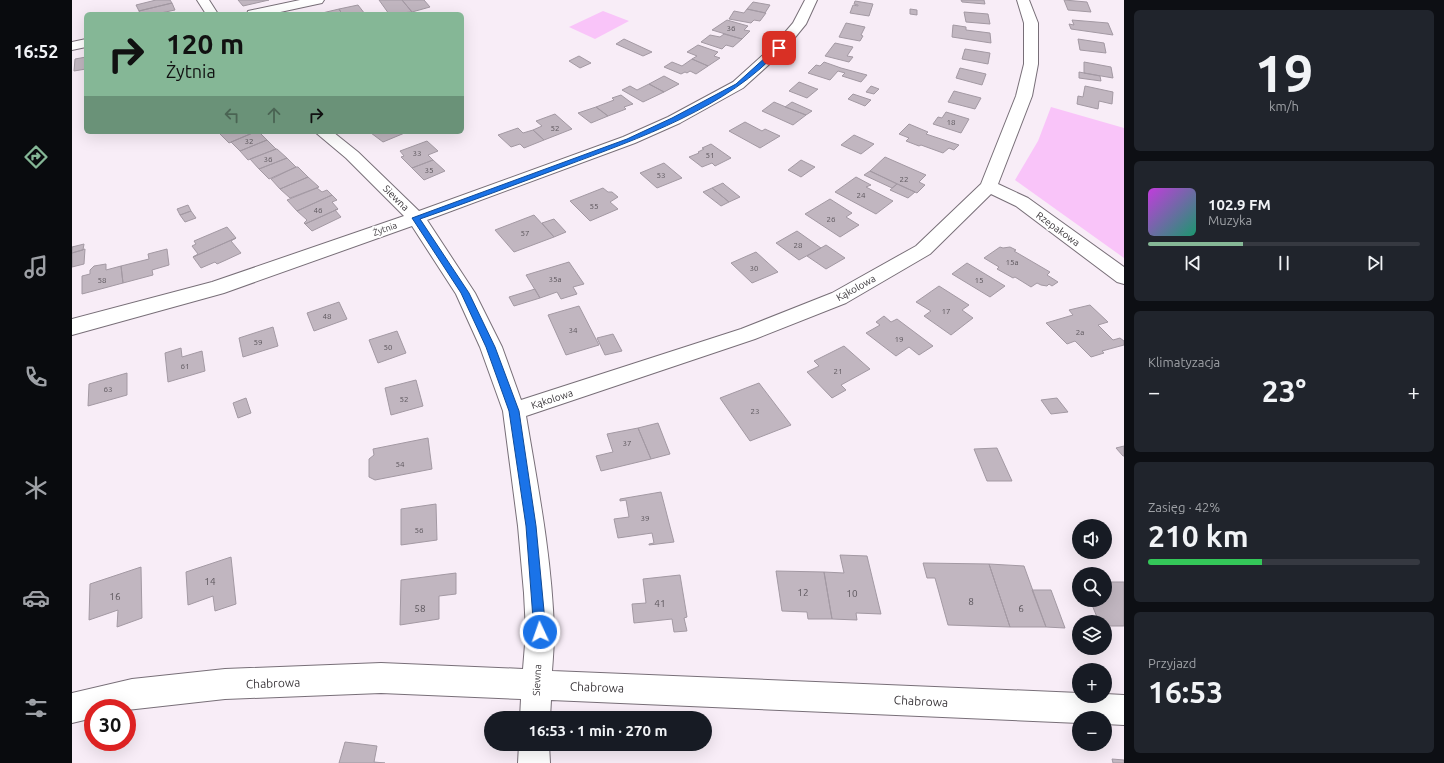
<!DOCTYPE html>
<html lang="pl">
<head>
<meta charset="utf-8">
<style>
	:root { --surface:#171b24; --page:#20242c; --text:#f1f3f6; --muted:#9ea1a6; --line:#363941; --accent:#85b796 }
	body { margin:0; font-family:Ubuntu,sans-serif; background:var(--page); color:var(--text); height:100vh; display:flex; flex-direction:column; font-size:15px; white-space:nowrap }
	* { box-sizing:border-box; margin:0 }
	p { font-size:13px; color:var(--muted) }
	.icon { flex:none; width:22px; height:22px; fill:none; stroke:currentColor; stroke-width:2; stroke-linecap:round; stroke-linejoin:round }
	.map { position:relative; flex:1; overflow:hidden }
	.drawer { display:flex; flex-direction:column; gap:10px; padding:10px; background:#0d0f14; width:320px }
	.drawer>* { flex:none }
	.banner { position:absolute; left:12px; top:12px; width:380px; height:122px; border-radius:6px; box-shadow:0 4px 16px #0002; background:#85b796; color:#111; overflow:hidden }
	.buttons { position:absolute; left:1000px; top:519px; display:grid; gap:8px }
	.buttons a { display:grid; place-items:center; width:40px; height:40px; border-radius:50%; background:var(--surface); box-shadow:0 4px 16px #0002; font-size:20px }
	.speed { position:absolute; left:12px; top:699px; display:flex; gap:8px; font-size:20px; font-weight:700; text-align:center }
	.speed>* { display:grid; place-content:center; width:52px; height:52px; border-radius:50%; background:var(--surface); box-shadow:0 4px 16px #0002; line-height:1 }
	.speed .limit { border:6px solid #d22; background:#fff; color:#111 }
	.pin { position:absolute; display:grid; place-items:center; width:34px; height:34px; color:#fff; margin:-17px; border-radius:8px; box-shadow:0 2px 6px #0006 }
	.me { position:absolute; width:44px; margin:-22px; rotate:357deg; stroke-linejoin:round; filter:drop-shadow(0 0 3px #0008) }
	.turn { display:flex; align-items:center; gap:14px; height:84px; padding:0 16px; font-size:18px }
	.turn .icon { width:52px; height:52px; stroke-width:2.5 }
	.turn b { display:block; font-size:28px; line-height:34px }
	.lanes { display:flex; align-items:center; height:38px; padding:0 16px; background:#0003; justify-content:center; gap:20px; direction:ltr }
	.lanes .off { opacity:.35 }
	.big { font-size:30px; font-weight:700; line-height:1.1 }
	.drawer .widget { flex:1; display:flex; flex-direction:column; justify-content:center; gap:6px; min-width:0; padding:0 14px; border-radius:6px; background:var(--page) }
	.drawer .dial { align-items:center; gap:0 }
	.dial b { font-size:52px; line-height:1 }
	.song { display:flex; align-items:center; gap:12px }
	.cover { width:48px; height:48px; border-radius:6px; background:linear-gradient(135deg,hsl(290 70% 55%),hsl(160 70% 35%)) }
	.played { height:4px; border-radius:2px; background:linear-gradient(90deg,var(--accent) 35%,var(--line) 35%) }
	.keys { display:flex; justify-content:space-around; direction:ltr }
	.heat { display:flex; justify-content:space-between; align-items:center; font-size:22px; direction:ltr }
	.charge { height:6px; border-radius:3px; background:linear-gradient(90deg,#34c759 42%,var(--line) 0) }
	.trip { position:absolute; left:412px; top:711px; width:228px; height:40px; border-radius:20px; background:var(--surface); box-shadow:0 4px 16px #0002; font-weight:700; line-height:40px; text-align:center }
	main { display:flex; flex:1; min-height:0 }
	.tabs { display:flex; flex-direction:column; width:72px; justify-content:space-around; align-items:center; background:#090b0e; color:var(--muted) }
	.tabs .icon { width:28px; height:28px }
	.tabs .selected { color:var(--accent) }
	.tabs b { font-size:18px; color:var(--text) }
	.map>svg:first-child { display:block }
	.green { fill:#f9c4f9 }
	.building { fill:#c1b6c0; stroke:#a399a3 }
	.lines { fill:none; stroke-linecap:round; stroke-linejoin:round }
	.minor-casing { stroke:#786f78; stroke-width:2 }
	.minor { fill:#fff; fill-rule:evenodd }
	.route { fill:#1a73e8; stroke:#114b97 }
	.labels { text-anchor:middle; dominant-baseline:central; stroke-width:4; stroke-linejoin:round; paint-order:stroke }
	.number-label { font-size:8px; fill:#5c565c }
	.far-street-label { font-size:9px; fill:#3a363a; stroke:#fff }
	.street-label { font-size:10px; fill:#3a363a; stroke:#fff }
	.near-number-label { font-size:10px; fill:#5c565c }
	.near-street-label { font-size:12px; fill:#3a363a; stroke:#fff }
</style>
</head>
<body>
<main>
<nav class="tabs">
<b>16:52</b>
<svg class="icon selected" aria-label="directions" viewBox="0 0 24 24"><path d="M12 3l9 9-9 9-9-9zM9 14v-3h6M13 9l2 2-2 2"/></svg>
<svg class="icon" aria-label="music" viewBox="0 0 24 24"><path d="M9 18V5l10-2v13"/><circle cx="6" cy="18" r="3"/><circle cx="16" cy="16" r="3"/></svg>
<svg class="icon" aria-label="phone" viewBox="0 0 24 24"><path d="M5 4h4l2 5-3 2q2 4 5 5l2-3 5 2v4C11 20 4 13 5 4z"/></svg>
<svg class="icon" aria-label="climate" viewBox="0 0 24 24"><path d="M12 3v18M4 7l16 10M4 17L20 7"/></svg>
<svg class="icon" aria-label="car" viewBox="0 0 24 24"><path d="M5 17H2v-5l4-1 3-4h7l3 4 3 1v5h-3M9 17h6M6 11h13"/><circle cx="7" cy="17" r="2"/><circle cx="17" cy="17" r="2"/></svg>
<svg class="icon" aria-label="filters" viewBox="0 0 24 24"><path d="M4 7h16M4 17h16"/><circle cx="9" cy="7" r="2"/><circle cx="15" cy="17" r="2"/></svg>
</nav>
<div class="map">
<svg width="1052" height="763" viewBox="0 0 1052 763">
	<rect width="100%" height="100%" fill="#f8edf7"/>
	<path class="green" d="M531,11L557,21L523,39L497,27Z
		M979,107L1052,128V258L943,180L966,141Z"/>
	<path class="building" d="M84,0H98L100,3L67,11L64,5Z
		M166,0H197L171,6Z
		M307,0H330L340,12L317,14Z
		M330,0H352L358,7L340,12Z
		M889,0H912L913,4L890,2Z
		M992,0L1015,2L1019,12L996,10Z
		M783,1L801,4L797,16L778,13L781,5L786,6V5L782,4Z
		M681,2L698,5L693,13L675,9Z
		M100,3L103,10L84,14H68L67,11Z
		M286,5L293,14H270L267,9Z
		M267,9L270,14H246Z
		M675,9L694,13L688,21L682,20L679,23L657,19L662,11L672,13Z
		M838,9L845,10V15L838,14Z
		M892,12L916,14L918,24L894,22Z
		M655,20L676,26L672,30L678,31L670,39L640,30Z
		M1000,20L1036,23L1041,35L999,29L997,24L1002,25Z
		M774,23L793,27L789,35L791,36L788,41L767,37Z
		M881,25L894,27V30L918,33L919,43L880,37Z
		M652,34L670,39L661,47L654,45L650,49L629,42L638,35L648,37Z
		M552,39L567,46L580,52L571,56L544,44Z
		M1006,39L1032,43L1034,53L1008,50Z
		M763,43L781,47L775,56L781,57L777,62L753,56Z
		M626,45L646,52L642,56L648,58L636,66L620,59L625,56L615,52Z
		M893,49L918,53L916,64L890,59Z
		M507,56L519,63L508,68L497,61Z
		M14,57V69L2,71L3,59Z
		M620,59L636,66L624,74L618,71L615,73L613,72L609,74L592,67L600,62L610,66Z
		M752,62L769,68L795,75L789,82L770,76L773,73L766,71L758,80L736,73L744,65L748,66Z
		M1012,62L1039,67L1041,78L1012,73Z
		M888,68L914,74L910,85L884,78Z
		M1007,72L1028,76L1029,81L1007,78Z
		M592,76L607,84L592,92L577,84Z
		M727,82L745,89H746L735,98L717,91Z
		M577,84L592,92L571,102L550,90L558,86L565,90Z
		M799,86L807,89L802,94L794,92Z
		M1013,86L1041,92L1040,104L1027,101L1026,109L1005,104L1006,96L1011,97Z
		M882,91L909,98L903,109L876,102Z
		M781,94L799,100L793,106L776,99Z
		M549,95L561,104L552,107L554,109L536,116L524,107L542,100L540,98Z
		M702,102L721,110L734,115L721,125L690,111Z
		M720,102L740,111L734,115L713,107Z
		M524,107L536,116L519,123L506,113Z
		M874,112L897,119L889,133L861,124L866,117L870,118Z
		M483,114L500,129L472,140L461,130L470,126L464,121Z
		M673,122L690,131L693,129L708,136L688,148L657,131Z
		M837,124L856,132L854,134L887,145L882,150L877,148L871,153L849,145L847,146L834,141L837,138L827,134Z
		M446,128L451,133L461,130L472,140L452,148L448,144L439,147L426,135Z
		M153,132H183L157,143L148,134Z
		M183,132H187L195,140L168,151L159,142Z
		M301,132H335L311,142L299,133Z
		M782,135L802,144L789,154L769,145Z
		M195,140L204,149L176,160L168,151Z
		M355,141L366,151L356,155L361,160L340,168L329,157L332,156L328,151Z
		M639,144L659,158L643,166L640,163L630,167L617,157L627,153L626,152L632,149L630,148Z
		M204,149H205L215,158L187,169L178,159Z
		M813,157L854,175L847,182L853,185L845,193L798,171Z
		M215,158L224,167L197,179L187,169Z
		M361,160L373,171L352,180L340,168Z
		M729,160L743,167L729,177L716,170Z
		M592,163L610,178L585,188L568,173Z
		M224,167H226L236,177L208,189L199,179Z
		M798,171L825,184L820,188L792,175Z
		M236,177L247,187L218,198L208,189Z
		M784,177L799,185L794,187L821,201L804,214L763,192Z
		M651,183L653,185L668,197L657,202L640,188Z
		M825,184L843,192L836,198L818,190Z
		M245,188L250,192L255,190L260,195L225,211L215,200Z
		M531,188L536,192H540L546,197L538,202L546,209L518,221L498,201Z
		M640,188L657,202L649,206L631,192Z
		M260,195L265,200L260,202L266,209L233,224L232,223L235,220L225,211Z
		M758,199L780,213L774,217L787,225L768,237L733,214Z
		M116,205L119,211L108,215L105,209Z
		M266,209L263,210L269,217L240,231L233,224Z
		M119,211L124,218L113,222L108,215Z
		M462,215L482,237L442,252L423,230Z
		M482,219L494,232L482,237L470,223Z
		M155,227L164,238L121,257L126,254L120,246L124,244L122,241Z
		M725,231L749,248L727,260L704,243Z
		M164,238L159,241L169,253L154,260L145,264L143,262L129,268L121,257Z
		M12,244L11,250L0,253V247Z
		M754,245L773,258L754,269L735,256Z
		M928,247L931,248L938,247L944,250L942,251L978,272L975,275L986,282L980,286L977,284L975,286L969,285L965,283L959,287L943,277L941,278L925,269L927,267L912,258Z
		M13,249L12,264L0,267V253Z
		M95,249L97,265L80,270L81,275L51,283L49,266L77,259L76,254Z
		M684,252L706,272L680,283L659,263Z
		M497,262L512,284L501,287L505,294L489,299L485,292L468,298L454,275Z
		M895,263L933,286L918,297L880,274Z
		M34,264V270L49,266L51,283L10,294V276L18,274V270L22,266Z
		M867,286L897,305L890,310L901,318L879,335L852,316L859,311L844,302Z
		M463,289L468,298L442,306L437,297Z
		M267,302L275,319L242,331L235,313Z
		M1018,305L1036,322L1026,325L1041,340L1048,338L1052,341V345L1030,351L1032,353L1019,357L1003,341L995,344L974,323L1001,315L997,310Z
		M507,306L527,345L494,355L476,315Z
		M812,316L819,322L825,319L861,346L847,355L837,347L824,356L794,333L808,325L804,322Z
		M201,327L206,346L171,357L167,338Z
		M325,331L334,353L306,363L297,340Z
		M541,334L550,351L533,355L525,338Z
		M772,346L798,369L769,385L774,390L760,398L735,372L747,366L742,361Z
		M109,348L110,357L130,351L133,371L96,382L93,353Z
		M55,373V395L16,406L17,384Z
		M344,380L351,406L319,415L313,388Z
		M687,383L719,425L678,441L648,398Z
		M174,398L179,413L166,418L161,403Z
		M985,398L996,412L979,414L969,400Z
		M586,423L598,454L579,459L566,428Z
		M566,428L579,459L529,471L524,456L541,452L535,434Z
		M356,438L360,469L303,480L297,477V459L302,455L301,449Z
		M1052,446V456H1051L1044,448Z
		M925,448L940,481H915L902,449Z
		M589,492L602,542L577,545V544L582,543L580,533L546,538L542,519L557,517L554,500L548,501V499Z
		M364,504L365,540L329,545V509Z
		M768,555L795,556L809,614L784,613L785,620L760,619L752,572L772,573Z
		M159,557L164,604L143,611L141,596L116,605L114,572Z
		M851,563L917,564L938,627L876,625L863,578H855Z
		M917,564L952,566L974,627H938Z
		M69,567L70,618L45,627L46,610L17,620L18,584Z
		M704,571L752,572L760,619H736L735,612L710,611Z
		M384,573V594L367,596V619L328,625L329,580Z
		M608,575L615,617L612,618L615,631L602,632L600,619L562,623L560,604L574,603L571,579Z
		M1033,582H1052V626H1033V622H1027L1018,600H1033Z
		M960,590H979L993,628L974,627Z
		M273,742L305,746L302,762L313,763H267Z
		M1040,759L1052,760V763H1041Z"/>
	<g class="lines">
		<defs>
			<path id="minor" d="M125,0H137L146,14H134Z
				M228,0H252L250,3L199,14H175L176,11Z
				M733,0H745L734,24L712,51L671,88L608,123L563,143L355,220L403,293L430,347L449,400L669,329L760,293L844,246L909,184L944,96L952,64V23L945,0H957L966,23V64L960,96L926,184L956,198L1052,267V284L1045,282L944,206L919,194L858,254L774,303L683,339L454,416C466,487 480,559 482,631C482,644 481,658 480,671L1007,693V696H1033V694L1052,695V725L1033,724V718H1007V723L479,700L478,718H448L449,699L309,693L153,699L55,710V708H21V718L0,723V693L60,679L153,669L309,663L451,669L454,632L452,593L446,526L431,411L408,347L384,294L340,226L152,293L0,335V319L140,282L332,216L274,158L243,132H261L286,152L347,211L551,137L596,117L661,82L702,45L721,23Z
				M14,39V47L0,50V42Z
				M447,744H477L478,763H446Z"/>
		</defs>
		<use href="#minor" class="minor-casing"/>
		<use href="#minor" class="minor"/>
	</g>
	<path class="route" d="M705,47L709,48C658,107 565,139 493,166C445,184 397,202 348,219L397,293L423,347L447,411L464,526L474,632L472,636L468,638L464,636L462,632L454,526L437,411L414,347L389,293L340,218L555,139L600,118L664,84Z"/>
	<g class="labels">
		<g class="number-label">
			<text x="659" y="28">36</text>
			<text x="879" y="122">18</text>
			<text x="483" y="128">52</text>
			<text x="177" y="141">32</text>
			<text x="345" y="153">33</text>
			<text x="638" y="155">51</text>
			<text x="196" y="159">36</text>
			<text x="357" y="170">35</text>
			<text x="589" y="175">53</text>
			<text x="832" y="179">22</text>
			<text x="789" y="195">24</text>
			<text x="522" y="206">55</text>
			<text x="246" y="210">46</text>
			<text x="759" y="219">26</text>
			<text x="453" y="233">57</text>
			<text x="726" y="245">28</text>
			<text x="940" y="262">15a</text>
			<text x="682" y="268">30</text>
			<text x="483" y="279">35a</text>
			<text x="30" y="280">58</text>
			<text x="907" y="280">15</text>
			<text x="874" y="311">17</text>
			<text x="255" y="316">48</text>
			<text x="501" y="330">34</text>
			<text x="1008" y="332">2a</text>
			<text x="827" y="339">19</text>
			<text x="186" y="342">59</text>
			<text x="316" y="347">50</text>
			<text x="113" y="366">61</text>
			<text x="766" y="371">21</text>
			<text x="36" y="389">63</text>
			<text x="332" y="399">52</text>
			<text x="683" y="411">23</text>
			<text x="555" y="443">37</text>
			<text x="328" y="464">54</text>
			<text x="573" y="518">39</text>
			<text x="347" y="530">56</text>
		</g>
		<g class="far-street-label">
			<text transform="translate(313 229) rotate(-19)">Żytnia</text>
		</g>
		<g class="street-label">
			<text transform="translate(324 198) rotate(45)">Siewna</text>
			<text transform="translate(986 229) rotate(36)">Rzepakowa</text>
			<text transform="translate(784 288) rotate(-29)">Kąkolowa</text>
			<text transform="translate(480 399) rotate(-18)">Kąkolowa</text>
			<text transform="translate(465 680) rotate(-87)">Siewna</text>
		</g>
		<g class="near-number-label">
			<text x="138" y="581">14</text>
			<text x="731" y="592">12</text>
			<text x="780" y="593">10</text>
			<text x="43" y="596">16</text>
			<text x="899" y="601">8</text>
			<text x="588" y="603">41</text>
			<text x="348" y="608">58</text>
			<text x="949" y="608">6</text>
		</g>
		<g class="near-street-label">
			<text transform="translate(201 683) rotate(-2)">Chabrowa</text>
			<text transform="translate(525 687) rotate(2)">Chabrowa</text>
			<text transform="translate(849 701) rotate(3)">Chabrowa</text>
		</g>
	</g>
</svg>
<div class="buttons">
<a><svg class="icon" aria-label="sound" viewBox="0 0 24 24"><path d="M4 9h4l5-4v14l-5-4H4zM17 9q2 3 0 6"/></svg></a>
<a><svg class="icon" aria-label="search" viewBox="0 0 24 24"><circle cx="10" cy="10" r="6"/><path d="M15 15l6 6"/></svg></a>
<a><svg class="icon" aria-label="layers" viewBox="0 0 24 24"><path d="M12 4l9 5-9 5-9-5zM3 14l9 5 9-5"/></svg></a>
<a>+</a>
<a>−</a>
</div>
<div class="speed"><div class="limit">30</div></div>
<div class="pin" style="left:707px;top:48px;background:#d93025"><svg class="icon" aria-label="arrive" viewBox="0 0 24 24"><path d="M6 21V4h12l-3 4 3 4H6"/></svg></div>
<svg class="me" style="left:468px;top:632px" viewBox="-20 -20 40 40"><circle r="17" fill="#1a73e8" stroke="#fff" stroke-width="3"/><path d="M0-11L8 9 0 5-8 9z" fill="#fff"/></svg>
<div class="trip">16:53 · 1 min · 270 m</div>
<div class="banner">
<div class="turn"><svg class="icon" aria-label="right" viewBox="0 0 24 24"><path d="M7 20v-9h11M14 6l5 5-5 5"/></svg><div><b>120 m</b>Żytnia</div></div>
<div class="lanes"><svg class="icon off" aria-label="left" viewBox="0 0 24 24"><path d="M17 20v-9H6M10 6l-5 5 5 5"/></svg><svg class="icon off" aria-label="ahead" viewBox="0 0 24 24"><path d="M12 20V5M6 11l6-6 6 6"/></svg><svg class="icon" aria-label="right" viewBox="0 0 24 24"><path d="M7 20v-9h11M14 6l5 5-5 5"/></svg></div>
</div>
</div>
<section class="drawer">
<div class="widget dial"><b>19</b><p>km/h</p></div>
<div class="widget">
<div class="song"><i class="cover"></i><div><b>102.9 FM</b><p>Muzyka</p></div></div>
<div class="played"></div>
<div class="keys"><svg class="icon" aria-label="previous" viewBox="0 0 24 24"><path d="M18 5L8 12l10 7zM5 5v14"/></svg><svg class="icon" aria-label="pause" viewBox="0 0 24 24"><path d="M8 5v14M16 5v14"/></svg><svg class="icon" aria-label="next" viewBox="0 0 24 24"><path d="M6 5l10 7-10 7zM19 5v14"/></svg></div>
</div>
<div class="widget"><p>Klimatyzacja</p>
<div class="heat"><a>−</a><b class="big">23°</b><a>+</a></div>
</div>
<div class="widget"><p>Zasięg · 42%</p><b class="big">210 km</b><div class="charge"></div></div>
<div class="widget"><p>Przyjazd</p><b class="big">16:53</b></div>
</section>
</main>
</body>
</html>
